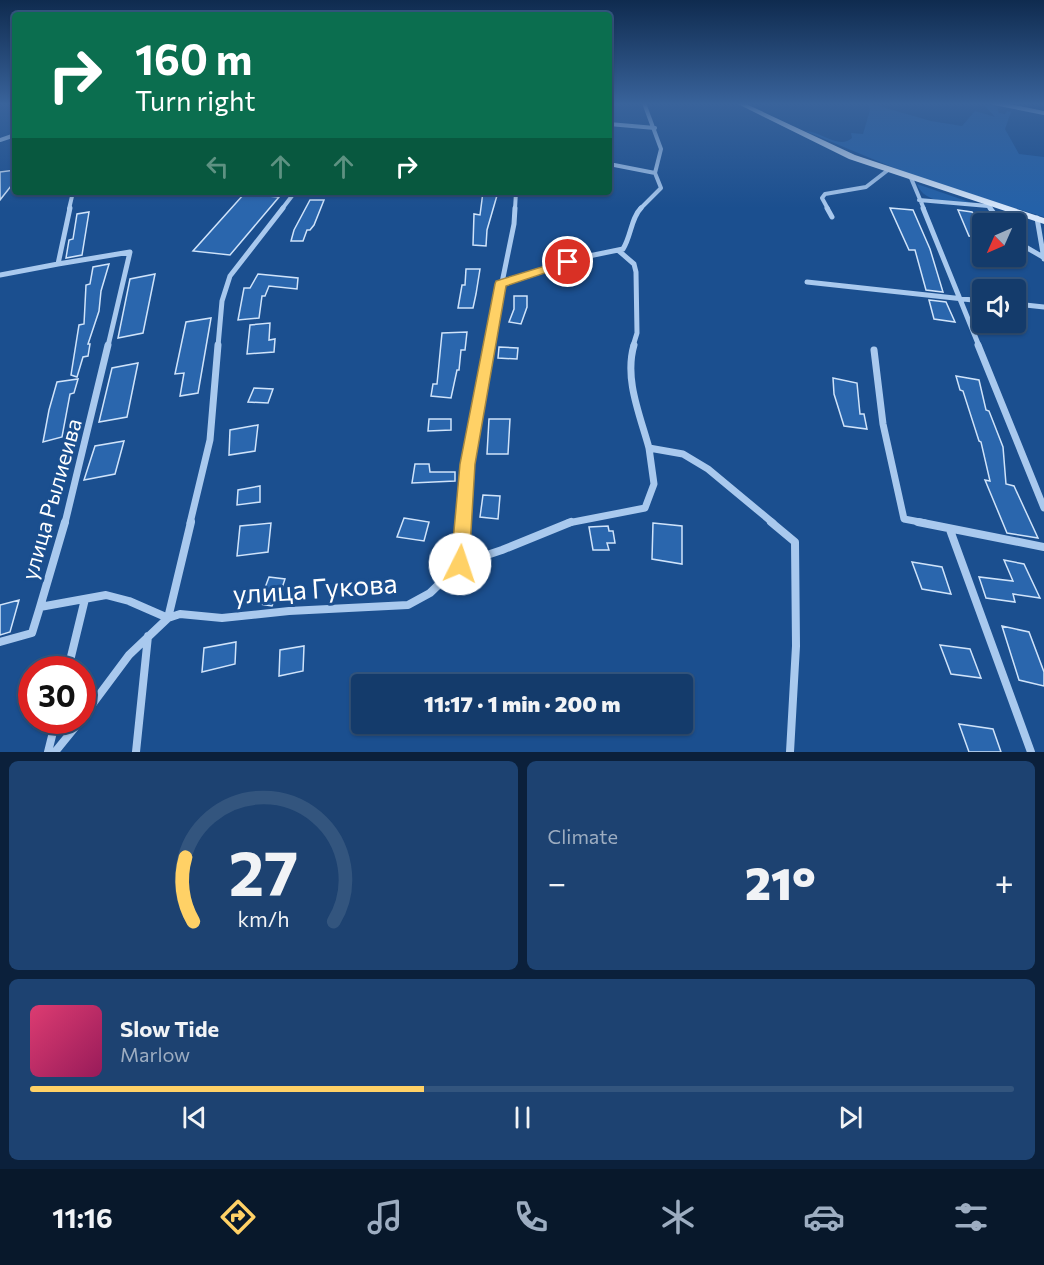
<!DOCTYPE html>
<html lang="en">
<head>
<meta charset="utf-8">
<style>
	:root { --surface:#143b6b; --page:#1d4271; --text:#f1f3f6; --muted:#9dadc1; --line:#33557e; --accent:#ffd166 }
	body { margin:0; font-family:Commissioner,sans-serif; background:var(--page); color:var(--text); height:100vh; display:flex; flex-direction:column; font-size:22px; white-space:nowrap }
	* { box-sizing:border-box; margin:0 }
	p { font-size:20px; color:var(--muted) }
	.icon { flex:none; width:33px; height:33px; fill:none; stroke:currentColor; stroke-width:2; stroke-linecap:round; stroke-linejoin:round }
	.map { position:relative; height:752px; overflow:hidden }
	.side { display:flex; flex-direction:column; gap:9px; padding:9px; background:#0b203b; flex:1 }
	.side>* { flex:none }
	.hud { position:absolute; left:12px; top:12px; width:600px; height:183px; border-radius:6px; box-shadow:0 2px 4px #0004,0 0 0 2px var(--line); background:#0b6e4f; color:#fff; overflow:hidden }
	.needle { width:39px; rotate:225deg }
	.buttons { position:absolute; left:972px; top:213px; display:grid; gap:12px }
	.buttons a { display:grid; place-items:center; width:54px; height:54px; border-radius:6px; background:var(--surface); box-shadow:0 2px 4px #0004,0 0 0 2px var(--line); font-size:30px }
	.speed { position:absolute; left:18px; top:656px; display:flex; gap:12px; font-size:30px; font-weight:700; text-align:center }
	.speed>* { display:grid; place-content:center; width:78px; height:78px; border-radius:50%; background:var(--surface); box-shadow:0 2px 4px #0004,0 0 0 2px var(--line); line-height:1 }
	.speed .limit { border:9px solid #d22; background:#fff; color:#111 }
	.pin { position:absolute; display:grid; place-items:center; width:51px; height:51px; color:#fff; margin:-26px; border:3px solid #fff; border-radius:50%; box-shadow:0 2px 6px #0007 }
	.me { position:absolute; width:66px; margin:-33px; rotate:4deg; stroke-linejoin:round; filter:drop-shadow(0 0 4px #0008) }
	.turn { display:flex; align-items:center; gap:21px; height:126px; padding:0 24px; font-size:27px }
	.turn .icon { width:78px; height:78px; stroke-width:2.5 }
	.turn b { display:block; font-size:42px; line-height:51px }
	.lanes { display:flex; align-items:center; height:57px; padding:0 24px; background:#0003; justify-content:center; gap:30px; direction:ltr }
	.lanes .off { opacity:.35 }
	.big { font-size:45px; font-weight:800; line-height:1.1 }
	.side .widget { flex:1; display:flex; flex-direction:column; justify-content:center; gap:9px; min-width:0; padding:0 21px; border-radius:9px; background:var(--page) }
	.side .dial { align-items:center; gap:0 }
	.dial svg { height:156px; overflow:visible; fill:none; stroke:var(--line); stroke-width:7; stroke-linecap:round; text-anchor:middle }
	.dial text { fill:var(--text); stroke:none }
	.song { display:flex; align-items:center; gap:18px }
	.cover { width:72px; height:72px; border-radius:9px; background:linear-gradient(135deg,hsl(340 70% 55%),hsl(330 70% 35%)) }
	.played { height:6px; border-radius:3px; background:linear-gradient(90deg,var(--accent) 40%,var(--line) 40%) }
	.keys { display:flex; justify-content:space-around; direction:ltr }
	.heat { display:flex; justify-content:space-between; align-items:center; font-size:33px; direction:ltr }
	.side .tiles { flex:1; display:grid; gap:9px; grid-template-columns:1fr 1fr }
	.widget:last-child { grid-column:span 2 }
	.trip { position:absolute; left:351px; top:674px; width:342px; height:60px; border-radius:6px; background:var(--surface); box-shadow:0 2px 4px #0004,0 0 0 2px var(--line); font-weight:800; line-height:60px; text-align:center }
	.tab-bar { display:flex; height:96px; justify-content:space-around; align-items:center; background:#08182b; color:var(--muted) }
	.tab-bar .icon { width:42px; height:42px }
	.tab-bar .on { color:var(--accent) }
	.tab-bar b { font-size:27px; color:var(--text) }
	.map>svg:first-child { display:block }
	.green { fill:#2461a8 }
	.building { fill:#2a66ad; stroke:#cfe3fa; stroke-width:1.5 }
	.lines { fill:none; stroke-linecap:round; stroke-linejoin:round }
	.street-far3 { stroke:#a9c9ee; stroke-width:4 }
	.street-far2 { stroke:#a9c9ee; stroke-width:5 }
	.street-far1 { stroke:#a9c9ee; stroke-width:7 }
	.street { stroke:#a9c9ee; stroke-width:8 }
	.secondary { fill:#d6e6fa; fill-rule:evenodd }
	.route { fill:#ffd166; stroke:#a68842; stroke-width:1.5 }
	.labels { text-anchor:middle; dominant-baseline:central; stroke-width:6; stroke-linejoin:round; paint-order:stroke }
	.street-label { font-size:22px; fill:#fff; stroke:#1b4f8f }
	.near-street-label { font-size:27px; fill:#fff; stroke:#1b4f8f }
</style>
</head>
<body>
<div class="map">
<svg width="1044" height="752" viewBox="0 0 1044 752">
	<rect width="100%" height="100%" fill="#1b4f8f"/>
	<path class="green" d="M868,103L931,121L962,126L975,111L995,117L983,104L997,107L999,113L1005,114L1007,111L1011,112L1005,129L1019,154L1044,157V217L916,177L805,131C821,131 839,150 852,138L851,133L863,134L870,110Z
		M917,184L972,203C952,201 925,205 917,184Z"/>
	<path class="building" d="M15,170V181L0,200V172Z
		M483,192H498L487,230L486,246L473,245L474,214L480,215Z
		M244,194L279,197L230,255L193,251Z
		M310,200H324L314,225L310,230H307L303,241H291L294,230Z
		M890,208L913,210L930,249L943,292L926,290L915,250H909Z
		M958,210L972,212L982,225V238L969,236Z
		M89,212L82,255L66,258L69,240L73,239L77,214Z
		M109,264L101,291L99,311L88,344H90L88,356L83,357L77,377L71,375L79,325L84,324L86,285L90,284L93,267Z
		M466,269H480L476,294L473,308H458L462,285H465Z
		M155,274L143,333L118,338L130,279Z
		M258,274L298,278L297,289L269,286L265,296H262L259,318L238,320L244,288H250Z
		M514,296H527V307L521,324L509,322L514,309Z
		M929,300L946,302L955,322L934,319Z
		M211,318L198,393L180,396L184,373L175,374L186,322Z
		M270,323L269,340L275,339L274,352L247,354L250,325Z
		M467,332L465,350H461L459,370H457L451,398L431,396L433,384H437L442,333Z
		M499,347L518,348L517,359L498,358Z
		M138,363L127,417L99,422L112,368Z
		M956,376L979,380L986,410L989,411L1003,447L1006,484L1014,486L1038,538L1007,533L985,480L990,481L981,442L979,441L963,391L960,390Z
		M833,378L857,383L860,414H864L867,429L844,426L834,394Z
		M78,379L74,393L70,394L62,437L43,442L49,410L57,382Z
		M254,388L273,389L268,403L248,402Z
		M429,419H451V430L428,431Z
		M489,419H510L508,454H487Z
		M258,425L255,451L229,455L230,430Z
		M124,441L115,474L84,480L95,446Z
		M415,464H429L430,472H455V481L412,483Z
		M260,486V502L237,505L238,490Z
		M483,495L500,496L498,519L480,517Z
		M404,518L429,522L424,541L397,537Z
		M271,523L268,552L237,556L240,526Z
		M653,523L682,526V564L652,559Z
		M608,526L609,531H613L615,543H607L609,550H593L589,527Z
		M1004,560L1024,564L1040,598L1013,594L1015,602L986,598L979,577L1013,581Z
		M912,562L942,567L951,594L922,589Z
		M269,577L285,579L279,597H276L272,606L259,604Z
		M19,600L10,632L0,635V605Z
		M1002,626L1029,632L1044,672V686L1019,680Z
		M236,642L235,664L202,672L204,648Z
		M940,645L970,649L981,678L951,674Z
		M304,646L303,671L279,676L280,650Z
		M959,724L993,729L1001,752H969Z"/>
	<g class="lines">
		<path class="street-far3" d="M994,103L1044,113
			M609,124L655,128
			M0,140L15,135
			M609,164L655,173
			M911,178L924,209
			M919,200L988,206
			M987,204L991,209
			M69,209L73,192
			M282,209L295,192
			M515,209L516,192
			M640,209L661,188L655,173L661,149L644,103
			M828,209L822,198L825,194L866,187L888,170"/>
		<path class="street-far2" d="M70,208L58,264L130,252L108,346
			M827,208L832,217
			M923,208L979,346
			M990,208L1002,224
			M1037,218L1044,259
			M1016,238L1022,245L1043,257
			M619,251L634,264L636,272L637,333L633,346
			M0,275L58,264
			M807,282L982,301
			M501,283L589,256L623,249C631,237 631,218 641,208
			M1016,304L1044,307
			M218,346L222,301L230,276L283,208
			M489,346L514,224L515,208"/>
		<path class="street-far1" d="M634,345C624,379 640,415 649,448
			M978,345L1044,508
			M874,350L883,424L904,519L925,523
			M65,523L108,345
			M190,523L210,440L218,345
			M463,523L468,464L489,345
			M568,523L645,508L654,484L649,448L683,454L708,469L773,523"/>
		<path class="street" d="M65,522L40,607L106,595L129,601L168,618L191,522
			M771,522L795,542L796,646L790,752
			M918,522L1044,547
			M950,530L1031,752
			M460,564L502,550L571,522
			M0,642L32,633L40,607
			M68,669L85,599
			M82,718L129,655L168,618L180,614L222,618L289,611L408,605L430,593L460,564L463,522
			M48,752L56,720
			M55,752L81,720
			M136,752L148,636"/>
		<path class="secondary" d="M736,103H744L855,155L1044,218V224L849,159Z"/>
	</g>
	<linearGradient id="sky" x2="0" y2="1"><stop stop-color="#0f2b4f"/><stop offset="0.5" stop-color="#39639b"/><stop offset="1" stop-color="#39639b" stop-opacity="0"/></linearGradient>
	<rect width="1044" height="208" fill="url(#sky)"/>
	<path class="route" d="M568,259L573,262L572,264L506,286L475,464L469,564L466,570L460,573L453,570L451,564L460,464L495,284L496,281Z"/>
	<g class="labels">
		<g class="street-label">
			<text transform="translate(51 499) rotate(-74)">улица Рылиеива</text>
		</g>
		<g class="near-street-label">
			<text transform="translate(315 588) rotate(-4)">улица Гукова</text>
		</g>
	</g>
</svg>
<div class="buttons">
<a><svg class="needle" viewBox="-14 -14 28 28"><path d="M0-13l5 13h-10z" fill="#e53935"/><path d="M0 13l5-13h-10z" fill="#9dadc1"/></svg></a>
<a><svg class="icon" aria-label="sound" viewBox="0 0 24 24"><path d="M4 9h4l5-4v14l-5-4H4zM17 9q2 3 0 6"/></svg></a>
</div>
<div class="speed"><div class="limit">30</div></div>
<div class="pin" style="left:568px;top:262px;background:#d93025"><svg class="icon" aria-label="arrive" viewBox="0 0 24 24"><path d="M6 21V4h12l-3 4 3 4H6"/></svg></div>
<svg class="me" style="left:460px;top:564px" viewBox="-20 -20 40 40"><circle r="19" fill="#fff"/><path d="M0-13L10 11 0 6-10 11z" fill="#ffd166"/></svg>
<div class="trip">11:17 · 1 min · 200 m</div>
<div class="hud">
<div class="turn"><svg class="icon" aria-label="right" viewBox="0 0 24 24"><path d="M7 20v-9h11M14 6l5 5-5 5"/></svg><div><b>160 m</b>Turn right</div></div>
<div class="lanes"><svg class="icon off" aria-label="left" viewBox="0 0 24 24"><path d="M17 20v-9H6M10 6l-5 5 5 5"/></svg><svg class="icon off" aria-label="ahead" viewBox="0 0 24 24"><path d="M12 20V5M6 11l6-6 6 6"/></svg><svg class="icon off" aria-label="ahead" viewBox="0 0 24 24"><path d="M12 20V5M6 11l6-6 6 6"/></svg><svg class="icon" aria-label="right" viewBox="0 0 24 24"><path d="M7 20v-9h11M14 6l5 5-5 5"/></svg></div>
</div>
</div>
<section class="side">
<div class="tiles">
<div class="widget dial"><svg viewBox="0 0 100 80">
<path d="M14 69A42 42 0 1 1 86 69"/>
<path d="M14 69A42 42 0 0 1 10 36" stroke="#ffd166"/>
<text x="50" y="56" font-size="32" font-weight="700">27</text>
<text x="50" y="72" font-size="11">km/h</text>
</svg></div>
<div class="widget"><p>Climate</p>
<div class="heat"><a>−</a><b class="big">21°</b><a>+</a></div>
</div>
<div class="widget">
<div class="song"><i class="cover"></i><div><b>Slow Tide</b><p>Marlow</p></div></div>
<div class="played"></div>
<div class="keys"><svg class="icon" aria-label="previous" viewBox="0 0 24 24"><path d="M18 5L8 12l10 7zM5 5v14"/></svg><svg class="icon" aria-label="pause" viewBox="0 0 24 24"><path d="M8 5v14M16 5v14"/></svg><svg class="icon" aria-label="next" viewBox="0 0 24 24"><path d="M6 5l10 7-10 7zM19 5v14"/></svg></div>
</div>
</div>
</section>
<nav class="tab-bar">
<b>11:16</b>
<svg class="icon on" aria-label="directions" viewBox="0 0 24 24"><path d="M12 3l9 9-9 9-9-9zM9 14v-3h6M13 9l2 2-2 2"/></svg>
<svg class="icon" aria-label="music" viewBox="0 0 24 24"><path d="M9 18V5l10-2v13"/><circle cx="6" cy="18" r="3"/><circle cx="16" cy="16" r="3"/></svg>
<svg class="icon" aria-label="phone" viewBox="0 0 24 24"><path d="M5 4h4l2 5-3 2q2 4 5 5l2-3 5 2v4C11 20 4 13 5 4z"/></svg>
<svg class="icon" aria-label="climate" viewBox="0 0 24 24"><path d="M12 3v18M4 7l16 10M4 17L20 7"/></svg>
<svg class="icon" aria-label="car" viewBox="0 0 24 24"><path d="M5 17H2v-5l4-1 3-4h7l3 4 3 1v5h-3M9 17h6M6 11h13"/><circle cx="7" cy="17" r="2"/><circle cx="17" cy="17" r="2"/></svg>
<svg class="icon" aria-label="filters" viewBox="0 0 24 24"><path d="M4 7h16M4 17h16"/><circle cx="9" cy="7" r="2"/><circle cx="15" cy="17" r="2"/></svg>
</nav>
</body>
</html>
